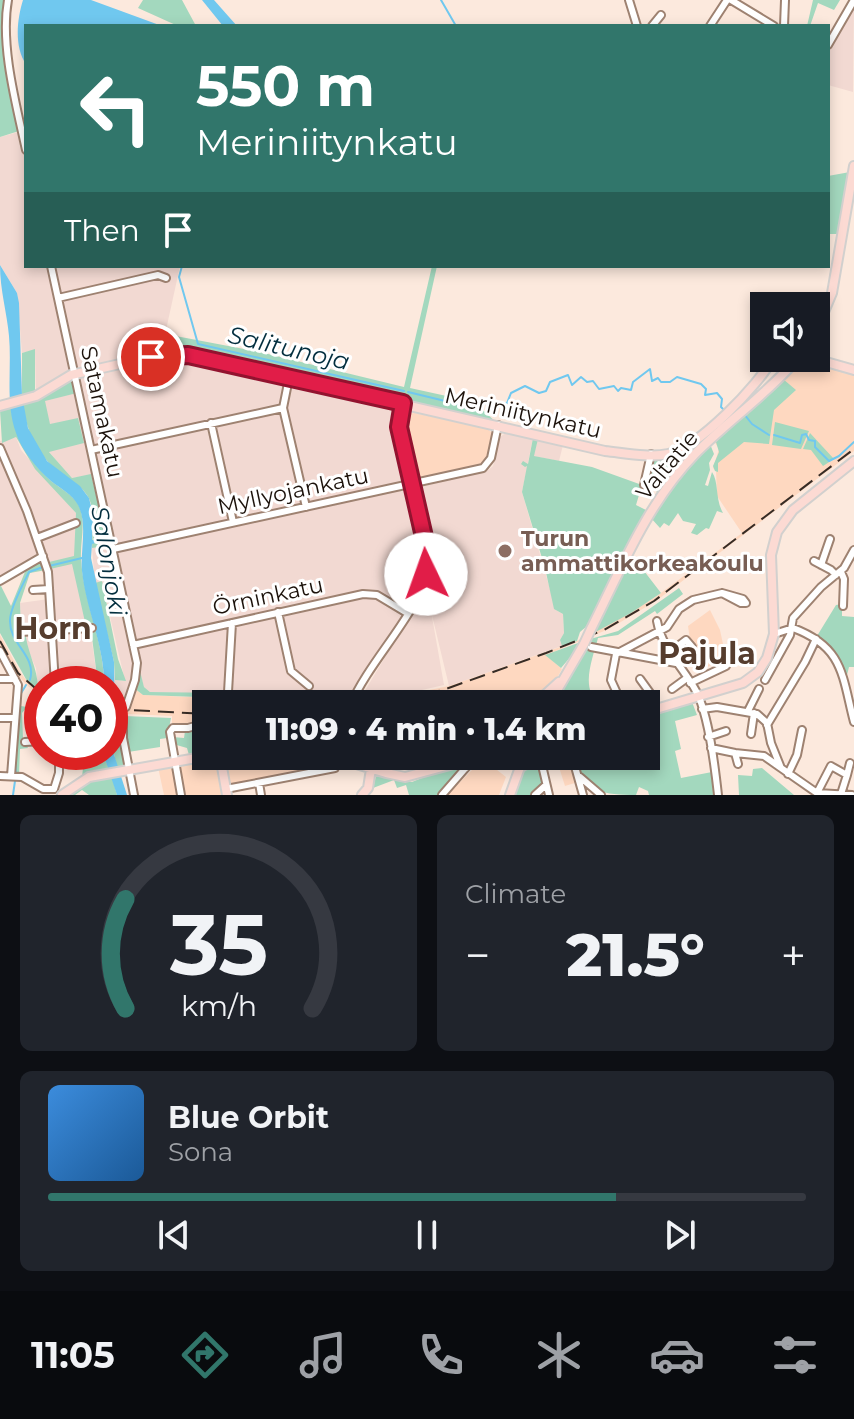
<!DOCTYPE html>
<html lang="en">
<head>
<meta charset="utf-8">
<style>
	:root { --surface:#171b24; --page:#20242c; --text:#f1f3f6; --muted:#9ea1a6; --line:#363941; --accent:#31766b }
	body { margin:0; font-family:Montserrat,sans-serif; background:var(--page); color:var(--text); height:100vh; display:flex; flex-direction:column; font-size:30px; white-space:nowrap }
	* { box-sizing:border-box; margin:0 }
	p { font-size:26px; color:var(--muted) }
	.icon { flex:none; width:44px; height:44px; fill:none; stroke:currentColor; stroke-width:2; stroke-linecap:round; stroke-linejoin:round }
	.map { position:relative; height:795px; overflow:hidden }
	.panel { display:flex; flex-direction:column; gap:20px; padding:20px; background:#0d0f14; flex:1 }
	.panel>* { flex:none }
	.guide { position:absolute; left:24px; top:24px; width:806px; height:244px; border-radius:0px; box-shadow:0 4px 12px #0003; background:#31766b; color:#fff; overflow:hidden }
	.buttons { position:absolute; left:750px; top:292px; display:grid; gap:16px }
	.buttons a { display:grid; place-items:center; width:80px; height:80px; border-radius:0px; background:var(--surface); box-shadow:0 4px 12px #0003; font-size:40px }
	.speed { position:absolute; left:24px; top:666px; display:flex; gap:16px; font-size:40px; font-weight:700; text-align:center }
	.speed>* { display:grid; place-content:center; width:104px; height:104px; border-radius:50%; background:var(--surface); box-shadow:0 4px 12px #0003; line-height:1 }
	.speed .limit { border:12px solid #d22; background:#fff; color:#111 }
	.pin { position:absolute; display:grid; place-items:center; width:68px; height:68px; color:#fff; margin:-34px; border:4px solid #fff; border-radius:50%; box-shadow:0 2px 8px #0007 }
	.me { position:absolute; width:88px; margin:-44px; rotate:357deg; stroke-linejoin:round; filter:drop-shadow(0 0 6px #0008) }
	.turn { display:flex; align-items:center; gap:28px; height:168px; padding:0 40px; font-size:36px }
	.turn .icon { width:104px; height:104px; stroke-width:2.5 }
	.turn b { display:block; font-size:56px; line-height:68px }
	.then { display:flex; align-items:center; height:76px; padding:0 40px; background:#0003; gap:16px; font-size:30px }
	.big { font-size:60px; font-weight:800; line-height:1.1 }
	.panel .card { flex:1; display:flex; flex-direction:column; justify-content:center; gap:12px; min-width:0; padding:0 28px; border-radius:12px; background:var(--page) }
	.panel .dial { align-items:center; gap:0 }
	.dial svg { height:208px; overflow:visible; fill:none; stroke:var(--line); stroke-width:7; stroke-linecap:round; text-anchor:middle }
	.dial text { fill:var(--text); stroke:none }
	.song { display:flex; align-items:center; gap:24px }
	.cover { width:96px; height:96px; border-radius:12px; background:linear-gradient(135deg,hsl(210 70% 55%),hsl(210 70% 35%)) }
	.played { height:8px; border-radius:4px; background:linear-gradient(90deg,var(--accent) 75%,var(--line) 75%) }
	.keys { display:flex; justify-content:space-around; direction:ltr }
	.heat { display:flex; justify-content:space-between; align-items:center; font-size:44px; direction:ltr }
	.panel .tiles { flex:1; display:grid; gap:20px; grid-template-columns:1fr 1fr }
	.card:last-child { grid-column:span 2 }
	.trip { position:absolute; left:192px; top:690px; width:468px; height:80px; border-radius:0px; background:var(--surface); box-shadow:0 4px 12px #0003; font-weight:800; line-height:80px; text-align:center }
	.dock { display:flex; height:128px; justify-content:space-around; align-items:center; background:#090b0e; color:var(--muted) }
	.dock .icon { width:56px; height:56px }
	.dock .on { color:var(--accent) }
	.dock b { font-size:36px; color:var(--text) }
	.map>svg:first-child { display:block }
	.built { fill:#fed8c0 }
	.industrial { fill:#f2d9d2 }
	.green { fill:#a3d8be }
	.water { fill:#70c8ef }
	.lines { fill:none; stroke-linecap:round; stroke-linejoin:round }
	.stream { stroke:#70c8ef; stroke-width:2 }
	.minor-casing { stroke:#9e8271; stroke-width:10 }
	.major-casing { stroke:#d2d0ce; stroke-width:12 }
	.minor { stroke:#fff; stroke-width:6 }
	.major { stroke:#fcdad3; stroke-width:8 }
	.rail { stroke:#372c25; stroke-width:2; stroke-dasharray:16 8; stroke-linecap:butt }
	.major-bridge-casing { stroke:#d2d0ce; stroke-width:12; stroke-linecap:butt }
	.major-bridge { stroke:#fcdad3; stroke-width:8 }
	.route-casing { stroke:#92132f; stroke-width:20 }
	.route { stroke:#e11d48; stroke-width:14 }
	.education-dot { fill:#8d6e63; stroke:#fff; stroke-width:3 }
	.labels { text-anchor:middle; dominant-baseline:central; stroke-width:6; stroke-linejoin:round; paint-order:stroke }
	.street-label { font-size:22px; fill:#1c120b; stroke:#fff }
	.education-label { font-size:22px; font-weight:bold; fill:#785e54; stroke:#fff; text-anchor:start }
	.water-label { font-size:24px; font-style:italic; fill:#032e3e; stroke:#fff }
	.district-label { font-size:30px; font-weight:bold; fill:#563d2e; stroke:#fff }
</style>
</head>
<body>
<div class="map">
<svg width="854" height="795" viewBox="0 0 854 795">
	<rect width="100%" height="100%" fill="#fce9dd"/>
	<path class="built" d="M803,358L844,370L843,373L854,375V451L656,601L609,629L546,655L562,669L557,678L529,704H454L449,689L394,704H335L381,700L449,686L577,641L654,598L742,533L717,496L716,471L713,468L719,449L714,441L778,385Z
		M415,413L488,429L494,435L487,462L481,466L413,481L403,422L405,414Z
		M710,610L720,630L723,644L720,659L706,668L690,640L688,626Z
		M0,635L20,672L27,681L42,691V696L29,687L15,673L0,646Z
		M134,688L143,695L260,700L261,695L321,699L333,704H206V722L193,721V726L172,725V716L127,714Z
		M306,756L332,759L333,766L223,787L224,795H164L158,767L172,765L175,781L180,779L178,764L215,757Z
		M571,757L578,782L565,786L558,764Z
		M483,759L506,777L499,795H447Z"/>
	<path class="industrial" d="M850,0H854L853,92L828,85V55Z
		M26,130V266H180L161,353L402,402L396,429L424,552V575L408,607L347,699L150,692L144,687L140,673L134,688L125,696L114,694L115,680L125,681L102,582L95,583L92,548L108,545L91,475L72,478L49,452L50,424L36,398L35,350L22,353L17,293L0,265V137Z
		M507,432L533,438L522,492L556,610L563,614L564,633L560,640L562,646L449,686L431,611L444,685L378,700L360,699L421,597L429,599L427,593L422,591L429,574V548L417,492L420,487L487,471L493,466L500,437Z
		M16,437L21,450L76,513L85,622L89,621L98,684H42V691L38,689L36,668L26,646L25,630L21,629L20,603L49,599L47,570L43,558L0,583V441Z
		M538,439L563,445L559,461L533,456Z"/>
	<path class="green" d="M0,0H7C0,41 11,90 19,131L0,137Z
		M143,0H182L196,26H178L138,8Z
		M813,0H840L834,10L818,3L810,26H807Z
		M850,172L839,234H828V176Z
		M432,266H437L410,388L474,402L498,424L161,353L165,334L260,352L404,387Z
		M35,349V395L22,399V353Z
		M70,378L74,380L77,393L45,401L50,424L78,418L84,443L49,452L72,478L91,474L108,546L92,548C92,534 95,518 91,504C87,487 68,480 56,469C37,454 25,428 23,403Z
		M783,379L796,390L774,410L769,444L744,442L718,463V472L715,471L713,466L719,452L716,442Z
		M11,407C14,436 28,460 50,480C59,488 71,493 78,504C87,520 80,541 81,558C83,601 104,640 104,684H98L90,622H85L72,564L50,569L49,562L74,556L76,513L35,469L16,437L2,443L0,410Z
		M775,422L809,431L801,449L772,445Z
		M810,433L834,459L823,466L811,450L803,449Z
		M533,438L538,439L534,456L592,467L642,485L636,505L646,510L612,581L587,626L580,632L577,641L562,646L560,640L564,633L563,614L554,609L545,568L522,492L527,466L525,467L521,464L523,461L528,464Z
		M710,444L714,454L709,463L710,470L705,485L708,486L712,472C719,482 715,499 723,513L717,511L709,529L706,528L697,535L691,533L696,524L683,521L678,513L669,526L664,523L660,528L651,518L677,482L675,480Z
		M651,459L683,461L658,492L645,486Z
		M631,554L661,593L631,613L590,635Z
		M39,560L44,561L46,570L30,573L20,603L21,629H25C26,651 38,667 38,689L27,681L0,633V584L11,606L27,567Z
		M102,581L118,659L126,681L115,680L114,662L95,583Z
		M679,588L683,594L657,614L655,611L618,635L598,638C593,658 579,689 600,704H551L587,640L618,631Z
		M842,604V616L854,617V667H849L846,679L833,649L817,636L836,605Z
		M578,643V648L561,668L545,655Z
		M140,671L144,687L150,692L227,693V698L143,695L134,688Z
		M692,702L697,715L675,721L681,749L675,751L681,778L712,772L713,795H649L648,791L639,787L636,795C601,795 585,792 574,756H646V713Z
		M20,706L18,717L21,706L27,707L22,713L23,739L28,748L20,749L19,775H12L16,707Z
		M122,712L121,742L125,765L117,768L112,744L115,713Z
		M125,716L171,718L167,738L160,739V747L128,752L123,730Z
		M206,724V751L189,755L187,748L173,744V737L184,738L185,731Z
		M86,752H103L109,770L82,777L83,768L85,767L84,753Z
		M456,764L459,765L460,770L438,795H409L406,785L397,788L394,780L373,788L376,776L412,782Z
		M537,765L543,784L533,795H513L523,768Z
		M762,768L794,795H739L738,775L752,776L753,769Z
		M112,777L117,795H89L82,790L75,795H69L87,783Z"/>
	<path class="water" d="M23,0H91L162,26H26V64C14,47 17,19 23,0Z
		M202,0H214L237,26H223Z
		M0,265L17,293L19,303L22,395L28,428L47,461L80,486L89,498L93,514L92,540H105L92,544L91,558L114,662L115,715L111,745L127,795H117L103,753L110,752V684H104C104,644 86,610 82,571C80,551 88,524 78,505C72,494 61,489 51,481C37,469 22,451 16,433C5,403 12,368 9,336C7,313 0,290 0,265Z"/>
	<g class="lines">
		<path class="stream" d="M441,0L456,26
			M182,266L179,277L198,344L404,391
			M408,392L474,408L491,401L497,402L500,406L507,403L511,393L525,386L539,393L546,391L550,382L568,375L572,385L581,377L587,382L593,381L599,389L614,386L618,391L621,388L631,390L633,382L650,369L652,381L658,378L661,382H670L677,377L701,384L706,389L705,395L717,393L722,399L721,407L724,410
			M744,414L752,424L769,435
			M774,435L800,443L802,435L806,434L809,440L815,441V447L829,461L839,456L854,442
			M49,566L82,558
			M30,680C37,655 9,645 10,620C10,608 23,584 29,572L43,567
			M20,695L26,685
			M15,757L16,774
			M13,795L15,781"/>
		<defs>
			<path id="minor" d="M8,0C0,45 16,104 26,150
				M629,0L637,26
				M731,0L774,26
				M652,26L661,15
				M710,26L727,0
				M784,26L785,0
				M828,45L854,0
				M51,266L137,663L135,680L126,707
				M58,298L158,275L166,278
				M283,408L306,507
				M211,423L233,522
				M0,448L27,511L48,572L55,684
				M91,450L283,408L289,378
				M644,485L651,454
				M37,538L76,523
				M113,549L483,468L491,458L498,425
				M814,561L831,570L836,575
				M821,565L830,539
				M841,572L844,579L843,606
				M0,581L43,556
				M33,590L49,589
				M278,612L291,671L309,686
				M657,621C662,649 683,667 696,691C709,715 715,768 718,795
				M20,632L92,628
				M774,634L793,628C844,647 842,676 854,722
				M133,645L363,594L377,595L407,613
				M591,647L676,663
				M0,651L18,685L11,776
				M669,653L686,640L692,647
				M0,679H15
				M640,679L653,697L657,709
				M765,680L790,635L793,618L821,587L844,568L854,550
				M690,683L726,666
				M672,689L687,678
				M228,692L232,623
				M351,704C369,662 414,618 425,578C436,536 403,472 400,428C399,420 402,412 403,404
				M622,704L611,680L616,654L667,627L679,609L693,600L722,593L741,603H746L743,599L722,593
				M702,709L717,707L757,714L767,723L771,743L781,768L817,793L852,795
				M748,711L759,689
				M0,718H14
				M123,718V738L134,795
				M767,725L805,662L816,639
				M751,734L754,713
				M708,737L726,731
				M25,742L42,741
				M711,748L735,753L738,764
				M735,753L764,756L781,768
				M572,756L583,795
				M541,761L549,795
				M374,770L378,756
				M788,774L797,755L802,730
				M847,775L850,763
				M0,776L22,777L43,789H54
				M580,777L601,795
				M259,783L261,795
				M54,789L59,773V752
				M226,789L335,768L338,756
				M817,793L831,766L847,775L841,794
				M181,795L170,732L173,728H188L206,723
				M442,795L469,764
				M535,795L546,785"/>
			<path id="major" d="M816,331L832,293L854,166
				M812,358L854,370
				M0,406L36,396L71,375L151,357L188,355L605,451C625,453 649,458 668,454C698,448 759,385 773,358
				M591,629C621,569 647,504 694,455C728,421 767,394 798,358
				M535,704L559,682
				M549,704L584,644
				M646,712L743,683L758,672L767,658L774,634L771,555L777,532L793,510L854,461
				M220,756L227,795
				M330,756L386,773L405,777L461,762
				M461,756V762L465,765L476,756
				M521,767C529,760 541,762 550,756
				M62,795L89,777L208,756
				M362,795L368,788L371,769
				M510,795L524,756"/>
		</defs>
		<use href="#minor" class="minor-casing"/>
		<use href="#major" class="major-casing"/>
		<use href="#minor" class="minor"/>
		<use href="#major" class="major"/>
		<path class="rail" d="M0,641L18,673L42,694
			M377,704L443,690L546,653L604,630L654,601L854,449
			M110,709L206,714"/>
		<defs>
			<path id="major-bridge" d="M584,644L591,629"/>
		</defs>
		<use href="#major-bridge" class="major-bridge-casing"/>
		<use href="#major-bridge" class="major-bridge"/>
	</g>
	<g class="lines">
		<defs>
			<path id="route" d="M151,357L188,355L403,403L399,427L427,550L426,574"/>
		</defs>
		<use href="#route" class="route-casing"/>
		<use href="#route" class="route"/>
	</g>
	<circle class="education-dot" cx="505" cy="551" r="8"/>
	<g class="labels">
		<g class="street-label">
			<text transform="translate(102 412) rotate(78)">Satamakatu</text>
			<text transform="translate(523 413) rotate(13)">Meriniitynkatu</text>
			<text transform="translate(667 465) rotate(-50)">Valtatie</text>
			<text transform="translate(293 491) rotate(-12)">Myllyojankatu</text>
			<text transform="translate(268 596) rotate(-12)">Örninkatu</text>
		</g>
		<g class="education-label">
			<text x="521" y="538">Turun<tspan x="521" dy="25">ammattikorkeakoulu</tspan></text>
		</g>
		<g class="water-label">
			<text transform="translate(289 348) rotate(13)">Salitunoja</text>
			<text transform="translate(109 561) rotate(80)">Salonjoki</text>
		</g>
		<g class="district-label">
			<text x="53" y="628">Horn</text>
			<text x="707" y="653">Pajula</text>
		</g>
	</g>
</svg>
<div class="buttons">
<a><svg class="icon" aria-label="sound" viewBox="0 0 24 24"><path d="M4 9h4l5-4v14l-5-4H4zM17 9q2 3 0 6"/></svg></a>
</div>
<div class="speed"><div class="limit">40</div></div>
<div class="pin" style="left:151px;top:357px;background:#d93025"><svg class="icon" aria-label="arrive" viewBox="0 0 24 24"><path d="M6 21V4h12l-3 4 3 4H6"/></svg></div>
<svg class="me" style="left:426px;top:574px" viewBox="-20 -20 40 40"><circle r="19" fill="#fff"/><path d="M0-13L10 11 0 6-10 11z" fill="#e11d48"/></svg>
<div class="trip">11:09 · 4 min · 1.4 km</div>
<div class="guide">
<div class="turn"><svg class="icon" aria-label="left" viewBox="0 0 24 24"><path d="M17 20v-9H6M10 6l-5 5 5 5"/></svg><div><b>550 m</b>Meriniitynkatu</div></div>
<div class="then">Then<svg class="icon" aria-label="arrive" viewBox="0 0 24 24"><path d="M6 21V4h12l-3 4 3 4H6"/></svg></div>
</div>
</div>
<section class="panel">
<div class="tiles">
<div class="card dial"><svg viewBox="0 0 100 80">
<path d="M14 69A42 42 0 1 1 86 69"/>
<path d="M14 69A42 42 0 0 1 14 27" stroke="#31766b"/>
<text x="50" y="56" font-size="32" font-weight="700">35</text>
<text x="50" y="72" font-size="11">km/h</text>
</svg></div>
<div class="card"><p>Climate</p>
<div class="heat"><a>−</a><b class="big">21.5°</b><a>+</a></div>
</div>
<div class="card">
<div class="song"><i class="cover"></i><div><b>Blue Orbit</b><p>Sona</p></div></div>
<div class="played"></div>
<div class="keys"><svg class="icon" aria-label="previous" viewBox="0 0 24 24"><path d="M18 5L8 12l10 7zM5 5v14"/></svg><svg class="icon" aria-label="pause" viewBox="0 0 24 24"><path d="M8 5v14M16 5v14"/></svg><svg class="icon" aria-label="next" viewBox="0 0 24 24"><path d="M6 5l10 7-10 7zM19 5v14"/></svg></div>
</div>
</div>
</section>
<nav class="dock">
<b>11:05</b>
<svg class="icon on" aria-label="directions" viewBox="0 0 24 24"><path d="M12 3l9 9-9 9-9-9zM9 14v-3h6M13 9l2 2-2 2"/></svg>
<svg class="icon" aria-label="music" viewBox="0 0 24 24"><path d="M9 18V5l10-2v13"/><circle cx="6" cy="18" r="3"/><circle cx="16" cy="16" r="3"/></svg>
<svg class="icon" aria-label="phone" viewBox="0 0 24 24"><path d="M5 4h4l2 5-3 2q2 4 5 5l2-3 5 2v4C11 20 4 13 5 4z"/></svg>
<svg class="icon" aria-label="climate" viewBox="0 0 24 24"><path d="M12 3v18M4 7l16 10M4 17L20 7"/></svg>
<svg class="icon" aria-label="car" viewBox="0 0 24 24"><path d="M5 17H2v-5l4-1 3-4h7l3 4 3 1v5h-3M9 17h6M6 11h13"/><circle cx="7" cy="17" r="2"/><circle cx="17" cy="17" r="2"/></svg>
<svg class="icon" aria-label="filters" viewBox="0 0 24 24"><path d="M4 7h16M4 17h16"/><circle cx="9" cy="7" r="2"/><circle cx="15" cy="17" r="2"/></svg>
</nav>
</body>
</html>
